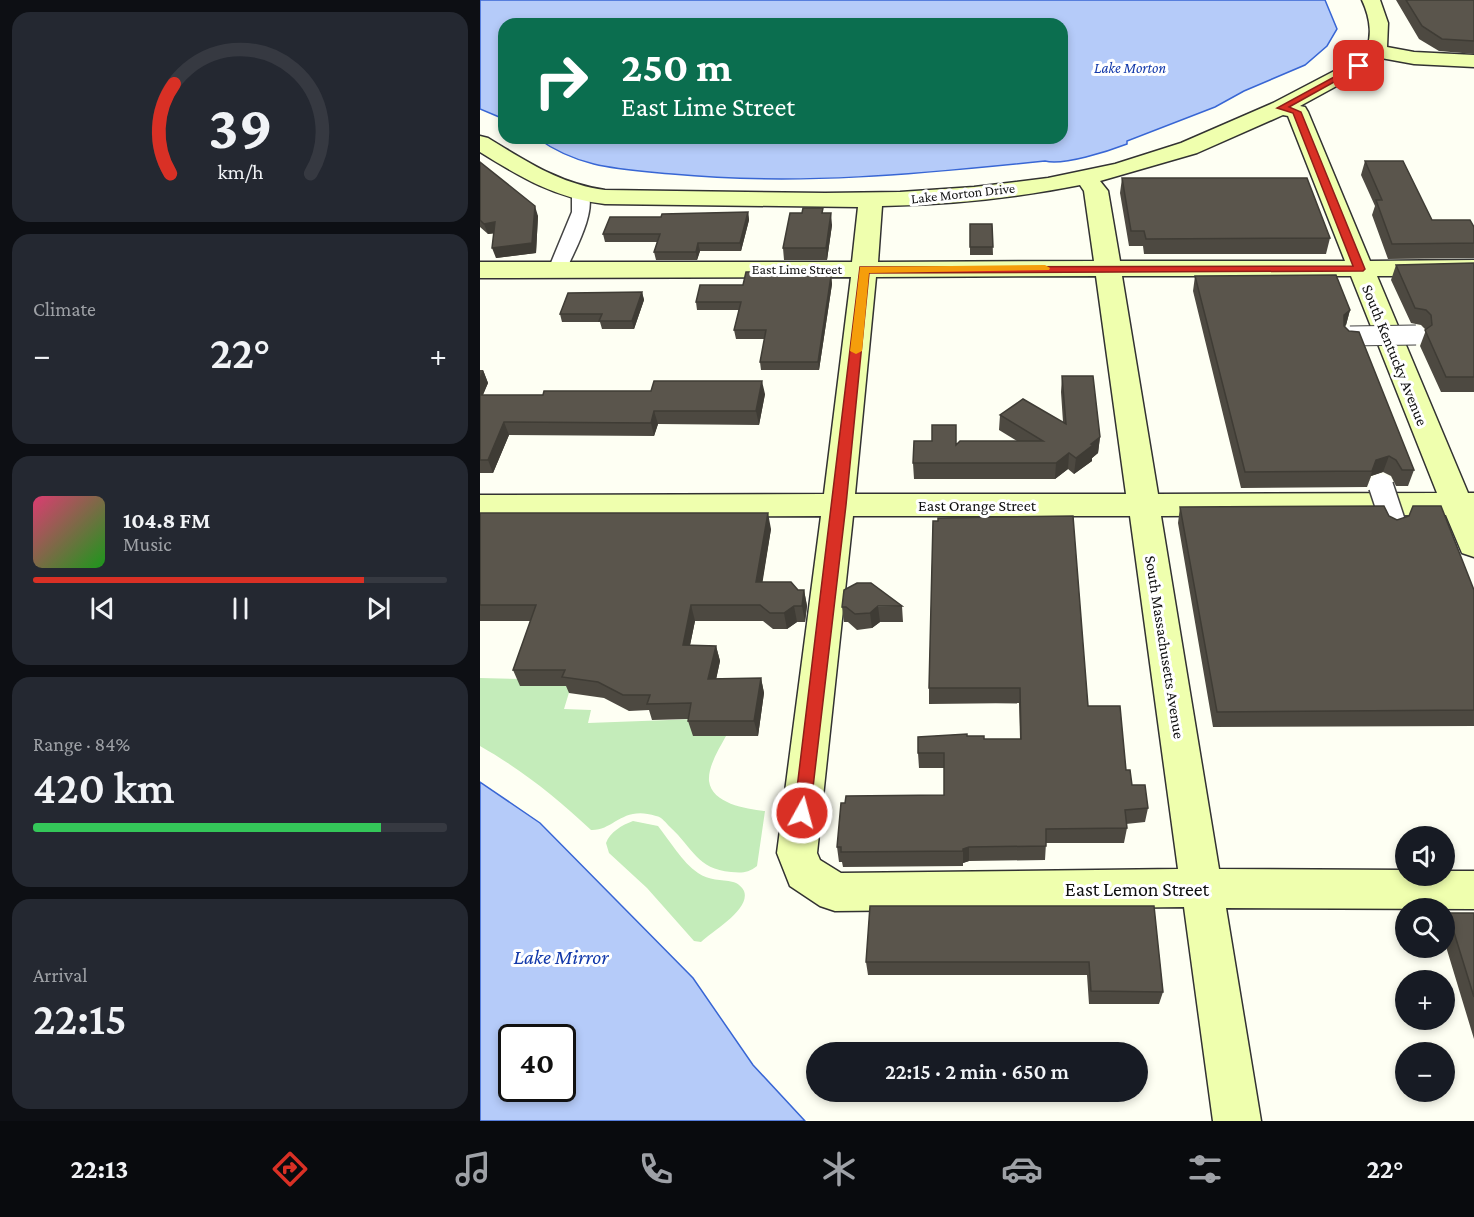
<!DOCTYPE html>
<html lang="en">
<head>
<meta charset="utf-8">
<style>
	:root { --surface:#171b24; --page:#242831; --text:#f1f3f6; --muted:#9ea1a6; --line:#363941; --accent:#d93025 }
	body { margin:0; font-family:"Crimson Pro",serif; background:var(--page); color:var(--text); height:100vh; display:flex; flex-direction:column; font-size:22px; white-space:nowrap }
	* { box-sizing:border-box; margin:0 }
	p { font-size:20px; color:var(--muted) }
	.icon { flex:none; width:33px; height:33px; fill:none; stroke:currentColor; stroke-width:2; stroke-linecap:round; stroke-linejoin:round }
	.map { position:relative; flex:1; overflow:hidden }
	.panel { display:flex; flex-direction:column; gap:12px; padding:12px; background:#0d0f14; width:480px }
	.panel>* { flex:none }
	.guide { position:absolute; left:18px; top:18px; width:570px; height:126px; border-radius:18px; box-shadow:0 3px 9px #0003; background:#0b6e4f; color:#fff; overflow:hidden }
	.controls { position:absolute; left:915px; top:826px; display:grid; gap:12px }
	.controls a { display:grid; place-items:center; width:60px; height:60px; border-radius:50%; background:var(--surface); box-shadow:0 3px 9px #0003; font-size:30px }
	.speed { position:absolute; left:18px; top:1024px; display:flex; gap:12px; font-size:30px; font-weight:700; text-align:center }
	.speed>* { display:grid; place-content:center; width:78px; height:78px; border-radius:50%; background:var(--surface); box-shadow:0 3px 9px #0003; line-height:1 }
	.speed .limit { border:3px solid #111; border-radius:9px; background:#fff; color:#111 }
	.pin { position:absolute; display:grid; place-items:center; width:51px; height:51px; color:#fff; margin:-26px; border-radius:12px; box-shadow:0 3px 9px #0006 }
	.me { position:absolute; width:66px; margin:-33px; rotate:7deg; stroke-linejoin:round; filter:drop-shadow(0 0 4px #0008) }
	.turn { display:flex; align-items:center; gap:21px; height:126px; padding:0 24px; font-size:27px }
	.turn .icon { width:78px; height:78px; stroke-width:2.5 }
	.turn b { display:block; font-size:42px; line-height:51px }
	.big { font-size:45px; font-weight:600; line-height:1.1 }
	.panel .card { flex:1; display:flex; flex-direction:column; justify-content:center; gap:9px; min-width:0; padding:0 21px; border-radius:18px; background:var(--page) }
	.panel .dial { align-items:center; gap:0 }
	.dial svg { height:156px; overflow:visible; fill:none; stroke:var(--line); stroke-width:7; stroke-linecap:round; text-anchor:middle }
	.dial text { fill:var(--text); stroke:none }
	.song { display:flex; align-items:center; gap:18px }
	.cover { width:72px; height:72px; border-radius:9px; background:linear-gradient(135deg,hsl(340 70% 55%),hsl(120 70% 35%)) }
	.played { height:6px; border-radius:3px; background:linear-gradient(90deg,var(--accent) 80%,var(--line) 80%) }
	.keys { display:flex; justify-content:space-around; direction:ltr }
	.heat { display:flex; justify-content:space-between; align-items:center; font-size:33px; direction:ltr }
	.charge { height:9px; border-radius:4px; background:linear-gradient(90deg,#34c759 84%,var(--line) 0) }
	.trip { position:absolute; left:326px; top:1042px; width:342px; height:60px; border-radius:30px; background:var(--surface); box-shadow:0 3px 9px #0003; font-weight:600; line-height:60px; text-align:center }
	.tabs { display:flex; height:96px; justify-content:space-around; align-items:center; background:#090b0e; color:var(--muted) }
	.tabs .icon { width:42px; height:42px }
	.tabs .current { color:var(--accent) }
	.tabs b { font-size:27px; color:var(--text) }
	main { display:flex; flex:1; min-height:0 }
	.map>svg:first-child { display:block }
	.green { fill:#c4ecba }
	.water { fill:#b5cbf9; stroke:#3866d4; stroke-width:1.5; fill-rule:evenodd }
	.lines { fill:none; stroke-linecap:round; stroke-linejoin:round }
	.street-casing { stroke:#434343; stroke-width:3 }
	.secondary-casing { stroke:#323232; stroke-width:3 }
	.street { fill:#fff; fill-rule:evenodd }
	.secondary { fill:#efffae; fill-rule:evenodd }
	.street-bridge-far1-casing { stroke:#434343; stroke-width:21; stroke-linecap:butt }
	.street-bridge-casing { stroke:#434343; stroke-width:27; stroke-linecap:butt }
	.street-bridge-far1 { stroke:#fff; stroke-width:19 }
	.street-bridge { stroke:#fff; stroke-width:24 }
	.wall { fill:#4d4941 }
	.shaded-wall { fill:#3f3c35 }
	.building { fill:#5a554c; stroke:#3f3c35; stroke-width:1.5 }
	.route { fill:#d93025; stroke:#8d1f18; stroke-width:1.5 }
	.slow { fill:#f59e0b }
	.labels { text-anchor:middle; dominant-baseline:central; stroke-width:6; stroke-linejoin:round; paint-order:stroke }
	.far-street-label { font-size:14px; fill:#101010; stroke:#fff }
	.far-water-label { font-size:15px; font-style:italic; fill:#1138aa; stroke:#fff }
	.street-label { font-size:16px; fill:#101010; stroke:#fff }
	.near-street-label { font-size:20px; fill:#101010; stroke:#fff }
	.near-water-label { font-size:21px; font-style:italic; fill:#1138aa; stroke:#fff }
</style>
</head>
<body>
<main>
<section class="panel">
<div class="card dial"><svg viewBox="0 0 100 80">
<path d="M14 69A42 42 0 1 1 86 69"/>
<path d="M14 69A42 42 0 0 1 16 23" stroke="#d93025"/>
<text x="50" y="56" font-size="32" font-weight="700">39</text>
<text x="50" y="72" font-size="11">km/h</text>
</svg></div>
<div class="card"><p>Climate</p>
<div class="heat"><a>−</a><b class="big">22°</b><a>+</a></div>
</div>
<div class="card">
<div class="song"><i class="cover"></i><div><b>104.8 FM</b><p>Music</p></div></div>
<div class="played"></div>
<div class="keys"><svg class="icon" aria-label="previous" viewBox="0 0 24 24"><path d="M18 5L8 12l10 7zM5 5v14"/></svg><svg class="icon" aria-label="pause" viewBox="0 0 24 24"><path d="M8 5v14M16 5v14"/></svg><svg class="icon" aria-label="next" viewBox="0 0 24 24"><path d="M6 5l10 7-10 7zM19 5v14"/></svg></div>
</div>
<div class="card"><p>Range · 84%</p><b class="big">420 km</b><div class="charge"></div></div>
<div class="card"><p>Arrival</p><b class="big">22:15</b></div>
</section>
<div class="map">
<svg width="994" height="1121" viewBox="0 0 994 1121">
	<rect width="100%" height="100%" fill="#fefff3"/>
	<path class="green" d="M0,678L43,679L41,686H91L84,709L111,710L108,723L216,719L246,736C239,749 228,766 229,781C232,804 267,809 285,811L277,866C268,873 262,873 251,872C217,869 213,848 190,827C186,823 182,817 176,816C142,805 134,831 111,830C76,797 42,770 0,746Z
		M153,821L178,826C190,841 202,862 218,873C229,881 241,879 253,882C258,883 262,887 264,891C271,909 233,931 221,942L214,941L167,888L129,853L126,843C130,832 142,825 153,821Z"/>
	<path class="water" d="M0,0H845L857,29L847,46L825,65L764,91L735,107L647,141V144C629,151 583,166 565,161C440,174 318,186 192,174C141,169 100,169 57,138H582V24H24V119L0,109Z
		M0,782L60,823L213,978L273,1065L325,1121H0ZM32,1038H82V1089H32Z"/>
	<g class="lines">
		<defs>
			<path id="street" d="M101,190L107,191C118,209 94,252 86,270L84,274H70L68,270L92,212V195L95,191Z"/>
			<path id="secondary" d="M882,0H900L908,23L907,47L934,52L994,55V67L934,64L901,58L895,65L820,106L825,107L828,112L890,261L994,260V276H897L988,493H994V557L982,553L966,515L681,516L739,869L926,870V876H964V871H994V909L746,908L781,1121H733L704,907L355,911L340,906L310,886L297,853L341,516L0,517V495L344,494L371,277L0,278V262H372L378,207L125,204C75,198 42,178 0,152V136L8,138C46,161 80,184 125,190L345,193L420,192L494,187L568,178L635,164L701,143L793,103L881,57C895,41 890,17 882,0ZM803,115L808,116L865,261H640L628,191L620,181L717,153ZM600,185L604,191L614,261L398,262L402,206C468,205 535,198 600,185ZM616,276L646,494H375L396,277ZM642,276H871L957,493L678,494ZM373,516H650L698,869L361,873L340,860L337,853Z"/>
		</defs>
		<use href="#street" class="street-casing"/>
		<use href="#secondary" class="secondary-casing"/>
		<use href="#street" class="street"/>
		<use href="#secondary" class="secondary"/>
		<defs>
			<path id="street-bridge-far1" d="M870,336L936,335"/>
			<path id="street-bridge" d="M901,486L913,522"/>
		</defs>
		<use href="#street-bridge-far1" class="street-bridge-far1-casing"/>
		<use href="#street-bridge" class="street-bridge-casing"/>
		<use href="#street-bridge-far1" class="street-bridge-far1"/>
		<use href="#street-bridge" class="street-bridge"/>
	</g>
	<path class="wall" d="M916,0H994V54L959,51L939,39Z
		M885,161L952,220L994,227V258L908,259L892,215L895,206L881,175Z
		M0,162L58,216L56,253L16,258L14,233L8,234L0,227Z
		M642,178L850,238L846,254H664L663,246H649L640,193Z
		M268,212L269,220L261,251H220L217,260H176L174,252L177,242H125L123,234L181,217Z
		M343,213L352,225L347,260H304L303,248Z
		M490,224H512L513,255H490Z
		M994,263V392H961L940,346L946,330L941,325L931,323L911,280L916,265Z
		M351,276L352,284L339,370H281L280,362L285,339H256L254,330L259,310H217L216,302L263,285Z
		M715,276L870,310L866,325L865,326L934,470L928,486H916L911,476L903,472L891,476L887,487L761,488L713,291Z
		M162,292L164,300L154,329H122L120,322H82L80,314Z
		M0,370H3L8,383L3,395L285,394L279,425L178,424L174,436L29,435L13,473H0Z
		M582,376L620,437L618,453L612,458V461L594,474L588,469L575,479H434L433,463L476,444L537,441L519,430L520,415L583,422L581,392Z
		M700,507L909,516L994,590V726L733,727L698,523Z
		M0,513L291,529L282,582L318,590H324L327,606L325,622H317L307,629H293L283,621H215L210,645L236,646L240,661L236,679L281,678L284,693L278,736H213L208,721V719L172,720L169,710L149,711L124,698L89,693L86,686H40L33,670L51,621H0Z
		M453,521L608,706L646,770L652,785L668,808L665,822L646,824L647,828L644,843H566L565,860L489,861L483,863V866L363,867L362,862H359L357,847L464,795V768H439L438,753L487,736L504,739H540L539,703L449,704V688Z
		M422,606L423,622H400L392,628L377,630L368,622H364L362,607Z
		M674,906L683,992L679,1004H609L607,975H388L386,962Z
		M968,913H994V1039L964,940V919Z"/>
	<path class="shaded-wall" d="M55,206L58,216L56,253L16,258L12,248Z
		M268,212L269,220L261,251L260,243Z
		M351,213L352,225L347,260L346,248Z
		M15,222L18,233L8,234L4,224Z
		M218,243L220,251L217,260L216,252Z
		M351,276L352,284L339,370L338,362Z
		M162,292L164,300L154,329L152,321Z
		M870,310L866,325L860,331L864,315Z
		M3,370L8,383L0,401V377Z
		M282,381L285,394L279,425L276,411Z
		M174,411L178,424L174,436L171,423Z
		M24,422L29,435L13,473L8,460Z
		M620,437L618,453L612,458V461L594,474L596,458L611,444Z
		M589,453L588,469L575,479L576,463Z
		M909,456L903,472L891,476L887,487L896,460Z
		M288,513L291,529L280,598L276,582Z
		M324,590L327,606L325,622L322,606Z
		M211,605L215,621L207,660L203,645Z
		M314,606L317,622L307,629L304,613Z
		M398,606L400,622L392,628L390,613Z
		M236,646L240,661L233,694L228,679Z
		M281,678L284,693L278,736L274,721Z
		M489,847V861L483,863V849Z"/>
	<path class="building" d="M926,0H994V41L962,39L942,26Z
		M885,161H923L952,220H990L994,227V243L912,244L896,200H902Z
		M0,162L55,206L52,243L12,248L15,222L4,224L0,220Z
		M642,178H827L850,238L666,239L664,231H651Z
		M323,208H343L342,213H351L346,248H303L310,213H322Z
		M268,212L260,243H218L216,252H174L180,234H123L130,217H181L182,214Z
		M490,224H512L513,247H490Z
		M994,263V377H966L945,330L952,325L951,315L946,310L935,308L916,265Z
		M347,271V276H351L338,362H280L286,330H254L261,302H216L220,285H263L266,272Z
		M856,275L870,310L864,315V326L869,331L879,332L934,470H922L916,460L909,456L896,460L892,471L765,472L715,276Z
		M162,292L152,321H119L122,314H80L88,293Z
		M582,376H613L620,437L611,444L613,445L596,458L589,453L576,463H433L434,441H452V425H476V445L480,441H563L520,415L543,399L586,424Z
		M174,381H282L276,411H174L171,423L24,422L8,460H0V395H63L64,391H171Z
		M904,506L909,516L917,520L929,516L933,506H961L994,590V710L737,712L700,507Z
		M0,513H288L276,582H311L318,590H324L322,606H314L304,613H290L280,605H211L203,645L236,646L228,679L281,678L274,721H208L211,703L167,704L170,695H143L118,682L82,677L85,670H33L56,605H0Z
		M593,516L608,706H640L646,770H650L652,785H665L668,808L645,810L647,828L566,829V846L489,847L483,849V851L361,852V847H357L361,803H365L366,796L464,795V753H438V737L487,734V736H504V739H541L540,688H449L453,521H458V518Z
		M377,583H391L422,606H398L390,613L375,614L366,607H362L364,590Z
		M390,906H674L683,992L611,991L609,962H386Z
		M968,913H994V997Z"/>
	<path class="route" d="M876,65L883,66L809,107L821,112L885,269L883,271L389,273L366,505L330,813L328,818L322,820L316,818L314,813L380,267L873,266L813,113L797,108Z"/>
	<path class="slow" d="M565,265L570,268L569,270L389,273L382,351L376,354L370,351L380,267Z"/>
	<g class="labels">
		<g class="far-street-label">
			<text transform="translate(483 193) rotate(-6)">Lake Morton Drive</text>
			<text x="317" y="269">East Lime Street</text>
		</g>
		<g class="far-water-label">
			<text x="650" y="68">Lake Morton</text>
		</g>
		<g class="street-label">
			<text transform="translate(915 355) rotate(68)">South Kentucky Avenue</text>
			<text x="497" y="505">East Orange Street</text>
			<text transform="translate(685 647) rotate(81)">South Massachusetts Avenue</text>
		</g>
		<g class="near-street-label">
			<text x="657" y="889">East Lemon Street</text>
		</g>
		<g class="near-water-label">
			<text x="81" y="957">Lake Mirror</text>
		</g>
	</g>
</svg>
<div class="controls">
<a><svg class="icon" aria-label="sound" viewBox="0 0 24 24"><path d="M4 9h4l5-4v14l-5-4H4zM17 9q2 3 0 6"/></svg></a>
<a><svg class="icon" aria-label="search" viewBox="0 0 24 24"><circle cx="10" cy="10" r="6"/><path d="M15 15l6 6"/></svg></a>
<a>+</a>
<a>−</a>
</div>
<div class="speed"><div class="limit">40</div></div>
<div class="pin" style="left:879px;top:66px;background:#d93025"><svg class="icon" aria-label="arrive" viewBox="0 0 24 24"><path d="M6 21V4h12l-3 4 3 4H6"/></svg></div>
<svg class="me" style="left:322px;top:813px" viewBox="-20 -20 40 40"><circle r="17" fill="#d93025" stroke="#fff" stroke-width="3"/><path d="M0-11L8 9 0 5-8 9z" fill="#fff"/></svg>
<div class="trip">22:15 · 2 min · 650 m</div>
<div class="guide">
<div class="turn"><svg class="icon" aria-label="right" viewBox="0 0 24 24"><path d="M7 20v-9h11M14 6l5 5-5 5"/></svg><div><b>250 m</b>East Lime Street</div></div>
</div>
</div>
</main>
<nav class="tabs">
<b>22:13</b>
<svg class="icon current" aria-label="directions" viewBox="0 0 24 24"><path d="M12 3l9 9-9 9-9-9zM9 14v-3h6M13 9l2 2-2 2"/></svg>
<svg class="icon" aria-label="music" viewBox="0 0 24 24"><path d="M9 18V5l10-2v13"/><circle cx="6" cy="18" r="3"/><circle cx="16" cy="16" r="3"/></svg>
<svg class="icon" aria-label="phone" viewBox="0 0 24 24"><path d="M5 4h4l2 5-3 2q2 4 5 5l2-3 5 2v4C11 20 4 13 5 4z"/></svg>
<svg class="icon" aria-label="climate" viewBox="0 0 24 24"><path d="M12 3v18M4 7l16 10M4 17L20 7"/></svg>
<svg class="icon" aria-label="car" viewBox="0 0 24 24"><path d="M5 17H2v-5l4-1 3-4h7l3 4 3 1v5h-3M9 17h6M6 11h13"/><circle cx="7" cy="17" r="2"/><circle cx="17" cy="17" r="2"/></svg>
<svg class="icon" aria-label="filters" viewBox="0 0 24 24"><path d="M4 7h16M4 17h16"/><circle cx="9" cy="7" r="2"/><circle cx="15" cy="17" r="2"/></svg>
<b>22°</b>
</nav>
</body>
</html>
